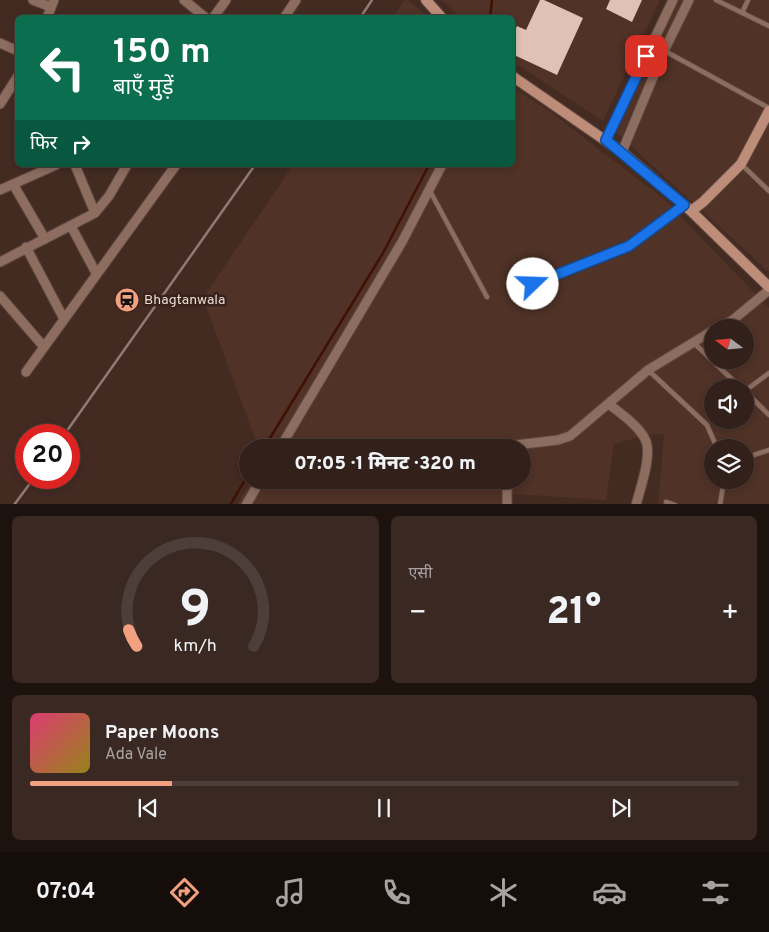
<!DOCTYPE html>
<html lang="hi">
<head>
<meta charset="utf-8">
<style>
	:root { --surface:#32201a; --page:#3a2823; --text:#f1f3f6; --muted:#a8a3a2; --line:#4d3e39; --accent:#f2a080 }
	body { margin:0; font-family:Overpass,"Noto Sans Devanagari",sans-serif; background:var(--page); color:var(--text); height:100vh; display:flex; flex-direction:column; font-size:19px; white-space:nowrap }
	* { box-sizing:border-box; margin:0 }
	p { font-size:16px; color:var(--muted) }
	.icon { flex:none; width:28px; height:28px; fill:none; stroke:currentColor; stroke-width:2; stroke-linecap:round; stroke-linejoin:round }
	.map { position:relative; height:504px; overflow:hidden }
	.panel { display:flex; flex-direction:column; gap:12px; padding:12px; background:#1c120e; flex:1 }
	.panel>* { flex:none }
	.guide { position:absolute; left:15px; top:15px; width:500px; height:152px; border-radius:8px; box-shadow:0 2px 8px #0003,0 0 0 1px var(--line); background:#0b6e4f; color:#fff; overflow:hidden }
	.needle { width:32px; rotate:286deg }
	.tools { position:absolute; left:704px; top:319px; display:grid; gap:10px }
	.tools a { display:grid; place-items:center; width:50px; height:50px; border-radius:50%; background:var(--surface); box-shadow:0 2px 8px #0003,0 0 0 1px var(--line); font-size:25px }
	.speed { position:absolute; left:15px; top:424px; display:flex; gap:10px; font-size:25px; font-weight:700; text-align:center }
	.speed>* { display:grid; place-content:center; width:65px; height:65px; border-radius:50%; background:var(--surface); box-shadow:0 2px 8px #0003,0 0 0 1px var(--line); line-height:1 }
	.speed .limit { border:8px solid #d22; background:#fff; color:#111 }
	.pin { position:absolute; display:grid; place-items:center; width:42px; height:42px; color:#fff; margin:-21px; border-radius:10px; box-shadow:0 2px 8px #0006 }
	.me { position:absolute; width:55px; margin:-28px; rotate:69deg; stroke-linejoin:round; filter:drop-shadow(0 0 4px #0008) }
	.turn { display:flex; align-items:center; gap:18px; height:105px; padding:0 15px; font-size:22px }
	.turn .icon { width:65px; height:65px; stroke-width:2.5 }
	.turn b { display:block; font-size:35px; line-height:42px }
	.then { display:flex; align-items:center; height:48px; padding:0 15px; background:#0003; gap:10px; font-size:19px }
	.big { font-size:38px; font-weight:800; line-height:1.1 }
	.panel .tile { flex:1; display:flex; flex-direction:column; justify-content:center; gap:8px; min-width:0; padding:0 18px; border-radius:8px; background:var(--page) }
	.panel .dial { align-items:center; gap:0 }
	.dial svg { height:130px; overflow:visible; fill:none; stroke:var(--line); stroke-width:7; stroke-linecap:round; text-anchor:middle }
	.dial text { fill:var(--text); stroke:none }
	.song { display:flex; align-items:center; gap:15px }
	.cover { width:60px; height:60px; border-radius:8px; background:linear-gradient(135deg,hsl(340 70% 55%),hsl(50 70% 35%)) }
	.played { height:5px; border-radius:2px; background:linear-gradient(90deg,var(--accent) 20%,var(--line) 20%) }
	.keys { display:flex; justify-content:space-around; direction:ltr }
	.heat { display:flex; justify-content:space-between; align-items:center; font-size:28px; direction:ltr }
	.panel .tiles { flex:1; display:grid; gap:12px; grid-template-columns:1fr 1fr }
	.tile:last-child { grid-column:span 2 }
	.trip { position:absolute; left:239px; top:439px; width:292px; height:50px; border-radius:25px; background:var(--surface); box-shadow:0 2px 8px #0003,0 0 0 1px var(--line); font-weight:800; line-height:50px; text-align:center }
	.menu { display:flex; height:80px; justify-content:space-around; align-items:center; background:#140d0a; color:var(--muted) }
	.menu .icon { width:35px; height:35px }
	.menu .current { color:var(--accent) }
	.menu b { font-size:22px; color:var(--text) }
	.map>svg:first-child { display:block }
	.built { fill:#503227; fill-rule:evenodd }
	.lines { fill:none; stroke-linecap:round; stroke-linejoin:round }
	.stream { stroke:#401100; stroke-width:2.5 }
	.building { fill:#dfc1b5 }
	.lane-casing { stroke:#5e473f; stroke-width:6 }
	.street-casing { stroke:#5e473f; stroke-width:11 }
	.secondary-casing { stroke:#5e473f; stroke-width:12 }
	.lane { stroke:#8c6d60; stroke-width:4.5 }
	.street { stroke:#8c6d60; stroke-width:9 }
	.secondary { stroke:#be8d79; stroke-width:10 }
	.rail { stroke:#907b74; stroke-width:2.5 }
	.route-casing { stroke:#114b97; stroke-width:12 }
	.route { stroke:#1a73e8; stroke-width:9 }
	.labels { text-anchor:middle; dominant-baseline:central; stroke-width:5; stroke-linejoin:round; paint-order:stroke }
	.poi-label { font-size:14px; fill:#ebdbd5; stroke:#382219; text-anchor:start }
</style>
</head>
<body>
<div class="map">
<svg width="769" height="505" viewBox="0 0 769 505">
	<rect width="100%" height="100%" fill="#432b22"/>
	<path class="built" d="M405,0H408L428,17H393Z
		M442,0H660L603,121L513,62L512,18L460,17Z
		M668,0H769V272L609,126Z
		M513,88L548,110L665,200L769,308V504H658L664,434L648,435L614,444L606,500L501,493V505L237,504L252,480H522V448L258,447L203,298L293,165H512ZM712,328H745V360H712ZM712,388H745V420H712ZM712,448H745V480H712Z"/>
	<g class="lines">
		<path class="stream" d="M490,18L492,0
			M264,448L383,253L429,165
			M230,505L248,475"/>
	</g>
	<path class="building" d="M540,0H544L583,18L557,75L512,54V36L517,26L526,30Z
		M610,0H642L632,22L606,9Z"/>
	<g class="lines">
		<defs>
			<path id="lane" d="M716,0L769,26
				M742,13L748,0
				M652,44L769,108
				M741,164L769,191
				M430,191L487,297
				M533,284L629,247L683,206
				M694,343L741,388
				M648,370L707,425L717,448
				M745,391L769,415
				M745,391L769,373
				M745,458L769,450
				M666,502L675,505
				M720,505L724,480"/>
			<path id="street" d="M33,0L51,7
				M184,0L206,18
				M47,18L54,0
				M213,18L226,0
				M284,18L296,0
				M0,43L18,51
				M0,104L18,76
				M606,140L673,0
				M622,152L664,51L689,0
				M75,165L95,213
				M13,184L45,239
				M0,190L56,165
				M71,226L96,273
				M26,247L64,319
				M0,262L95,213L109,196L127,165
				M0,296L44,347
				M719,328L734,319L769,290
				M26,372L176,165
				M609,404C621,414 638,425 645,439C653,454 640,489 636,505
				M280,448L402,242L442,165
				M490,448L558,440L570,436L648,370L712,331
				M507,480V505
				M246,505L260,481L267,480"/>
			<path id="secondary" d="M426,0L442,18
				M512,76L622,152L691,211L769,287
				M691,211L703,202L741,164L769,111"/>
		</defs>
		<use href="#lane" class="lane-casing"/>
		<use href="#street" class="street-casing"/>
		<use href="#secondary" class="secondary-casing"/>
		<use href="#lane" class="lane"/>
		<use href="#street" class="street"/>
		<use href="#secondary" class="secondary"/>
		<path class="rail" d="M360,18L372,0
			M64,435L255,165
			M14,505L34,478"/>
	</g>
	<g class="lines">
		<defs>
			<path id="route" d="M533,284L629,246L684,205L606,140L646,56"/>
		</defs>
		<use href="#route" class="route-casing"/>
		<use href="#route" class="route"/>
	</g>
	<defs>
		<symbol id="station-disc" viewBox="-11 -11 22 22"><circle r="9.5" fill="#f2a080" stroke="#382219"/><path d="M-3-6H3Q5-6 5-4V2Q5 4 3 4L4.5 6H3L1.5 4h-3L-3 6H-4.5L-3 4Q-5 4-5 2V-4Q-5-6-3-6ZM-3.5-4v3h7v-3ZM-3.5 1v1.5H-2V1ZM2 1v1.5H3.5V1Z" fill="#111"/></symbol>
	</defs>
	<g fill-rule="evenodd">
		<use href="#station-disc" x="113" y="286" width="28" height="28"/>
	</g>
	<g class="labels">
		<g class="poi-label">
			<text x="144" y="300">Bhagtanwala</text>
		</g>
	</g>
</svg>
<div class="tools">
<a><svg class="needle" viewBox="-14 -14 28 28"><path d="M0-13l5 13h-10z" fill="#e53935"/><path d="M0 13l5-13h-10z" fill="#a8a3a2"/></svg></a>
<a><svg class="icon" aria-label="sound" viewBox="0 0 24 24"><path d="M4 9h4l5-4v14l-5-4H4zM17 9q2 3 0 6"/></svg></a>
<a><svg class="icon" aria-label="layers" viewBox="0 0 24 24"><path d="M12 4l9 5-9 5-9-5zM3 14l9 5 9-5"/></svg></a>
</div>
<div class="speed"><div class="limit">20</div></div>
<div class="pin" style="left:646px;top:56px;background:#d93025"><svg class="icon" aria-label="arrive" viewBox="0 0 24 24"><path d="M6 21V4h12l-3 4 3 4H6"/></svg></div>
<svg class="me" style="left:533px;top:284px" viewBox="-20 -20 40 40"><circle r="19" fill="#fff"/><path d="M0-13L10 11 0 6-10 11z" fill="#1a73e8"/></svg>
<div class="trip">07:05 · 1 मिनट · 320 m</div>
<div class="guide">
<div class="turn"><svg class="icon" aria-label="left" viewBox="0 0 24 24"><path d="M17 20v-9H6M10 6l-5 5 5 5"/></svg><div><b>150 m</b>बाएँ मुड़ें</div></div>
<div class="then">फिर<svg class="icon" aria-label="right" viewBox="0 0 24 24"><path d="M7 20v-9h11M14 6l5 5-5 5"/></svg></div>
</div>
</div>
<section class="panel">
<div class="tiles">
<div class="tile dial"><svg viewBox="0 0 100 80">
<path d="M14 69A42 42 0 1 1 86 69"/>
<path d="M14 69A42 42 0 0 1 9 59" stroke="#f2a080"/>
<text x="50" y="56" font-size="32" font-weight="700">9</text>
<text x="50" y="72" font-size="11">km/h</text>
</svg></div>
<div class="tile"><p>एसी</p>
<div class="heat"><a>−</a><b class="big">21°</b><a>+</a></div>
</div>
<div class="tile">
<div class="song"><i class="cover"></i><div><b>Paper Moons</b><p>Ada Vale</p></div></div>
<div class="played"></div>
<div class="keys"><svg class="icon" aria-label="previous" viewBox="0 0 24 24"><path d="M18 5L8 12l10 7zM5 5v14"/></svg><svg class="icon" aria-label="pause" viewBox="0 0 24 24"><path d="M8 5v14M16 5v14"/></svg><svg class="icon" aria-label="next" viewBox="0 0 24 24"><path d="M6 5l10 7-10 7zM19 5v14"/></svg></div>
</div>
</div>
</section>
<nav class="menu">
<b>07:04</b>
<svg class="icon current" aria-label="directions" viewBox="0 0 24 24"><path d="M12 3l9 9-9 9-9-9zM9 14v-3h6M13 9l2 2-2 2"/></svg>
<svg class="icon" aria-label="music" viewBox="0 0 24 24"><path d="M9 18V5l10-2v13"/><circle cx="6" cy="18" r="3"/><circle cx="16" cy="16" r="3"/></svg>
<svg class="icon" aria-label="phone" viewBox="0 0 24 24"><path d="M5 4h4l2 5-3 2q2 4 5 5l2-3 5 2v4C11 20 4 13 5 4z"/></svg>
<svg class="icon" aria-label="climate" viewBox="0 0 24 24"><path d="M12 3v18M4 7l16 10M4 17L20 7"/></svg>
<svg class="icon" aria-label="car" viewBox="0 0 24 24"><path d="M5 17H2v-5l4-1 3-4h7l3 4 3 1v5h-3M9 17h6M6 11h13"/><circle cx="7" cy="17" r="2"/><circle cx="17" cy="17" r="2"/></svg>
<svg class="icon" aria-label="filters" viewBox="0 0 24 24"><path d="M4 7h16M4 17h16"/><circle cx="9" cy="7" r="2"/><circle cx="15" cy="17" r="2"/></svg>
</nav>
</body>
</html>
